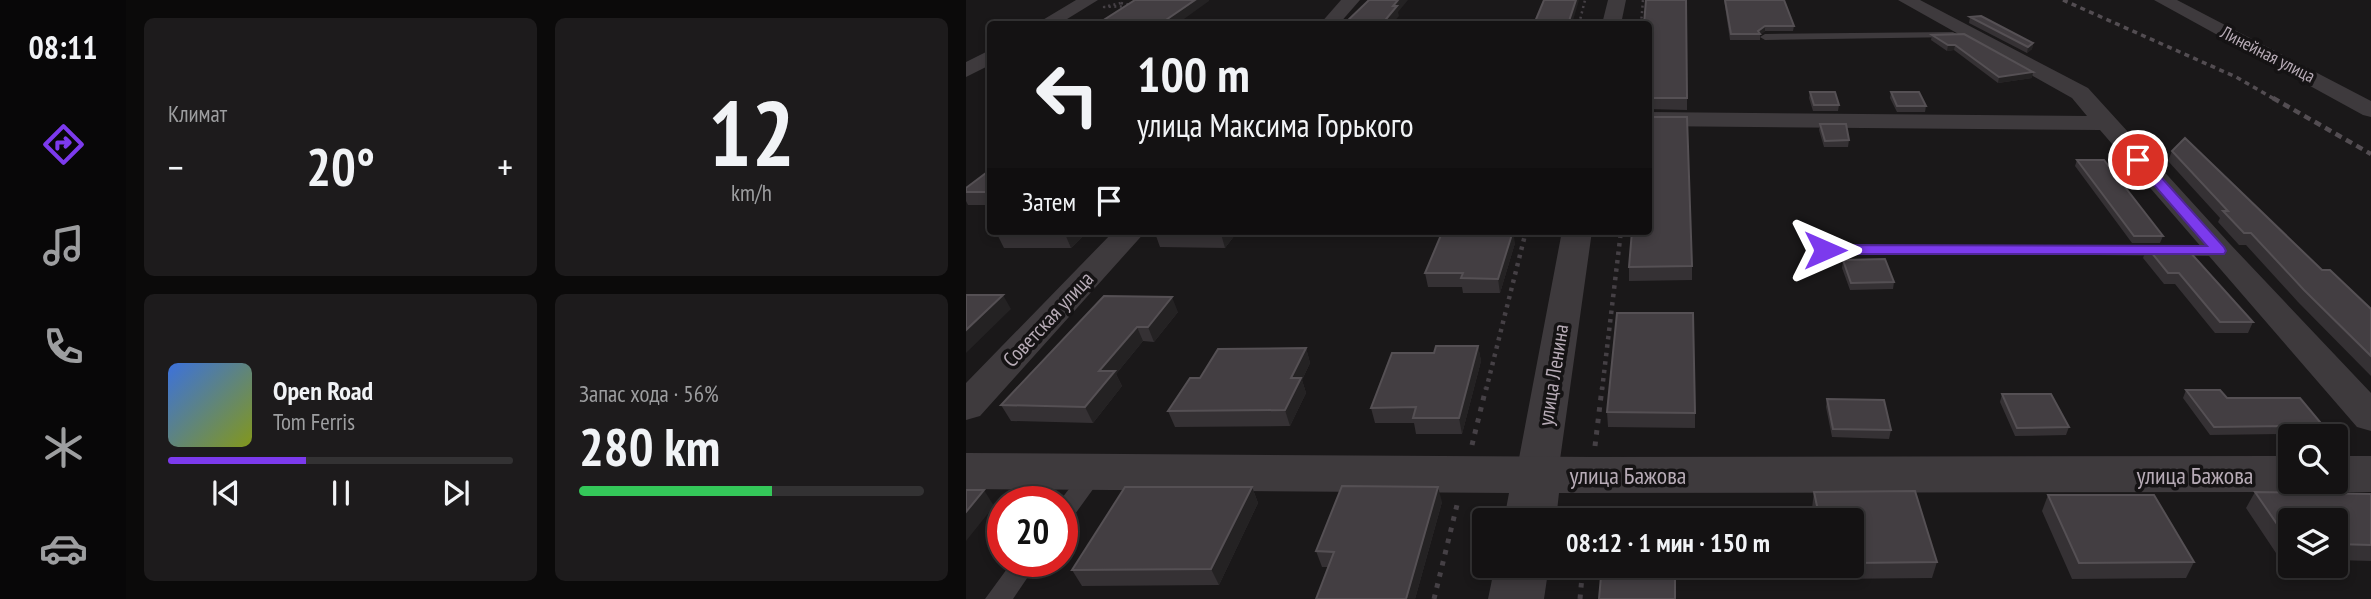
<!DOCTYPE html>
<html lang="ru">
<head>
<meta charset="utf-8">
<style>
	:root { --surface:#141213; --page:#1d1b1c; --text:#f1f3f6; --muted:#9d9ea0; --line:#333233; --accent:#7c3aed }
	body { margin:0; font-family:"PT Sans Narrow",sans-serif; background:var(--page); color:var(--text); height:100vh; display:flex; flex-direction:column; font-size:26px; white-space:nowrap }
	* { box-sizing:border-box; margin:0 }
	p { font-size:23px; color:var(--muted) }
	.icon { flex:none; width:38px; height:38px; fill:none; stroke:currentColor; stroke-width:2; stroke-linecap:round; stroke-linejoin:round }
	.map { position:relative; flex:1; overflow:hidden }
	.panel { display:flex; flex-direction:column; gap:18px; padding:18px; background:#0b0a0a; width:840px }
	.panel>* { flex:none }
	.guide { position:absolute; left:21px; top:21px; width:665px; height:214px; border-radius:7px; box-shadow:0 4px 10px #0003,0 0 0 2px var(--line); background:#141213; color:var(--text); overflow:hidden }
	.tools { position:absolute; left:1312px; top:424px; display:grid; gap:14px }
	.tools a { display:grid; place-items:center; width:70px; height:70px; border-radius:7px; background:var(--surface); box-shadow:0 4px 10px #0003,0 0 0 2px var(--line); font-size:35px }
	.speed { position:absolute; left:21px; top:486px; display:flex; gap:14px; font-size:35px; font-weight:700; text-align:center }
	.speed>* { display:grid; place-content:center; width:91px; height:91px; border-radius:50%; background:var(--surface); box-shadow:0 4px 10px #0003,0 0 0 2px var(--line); line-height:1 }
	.speed .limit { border:10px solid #d22; background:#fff; color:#111 }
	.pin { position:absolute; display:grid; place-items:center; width:60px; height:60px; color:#fff; margin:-30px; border:4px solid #fff; border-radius:50%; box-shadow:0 2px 7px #0007 }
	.me { position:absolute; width:77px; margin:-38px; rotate:90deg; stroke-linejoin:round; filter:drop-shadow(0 0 5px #0008) }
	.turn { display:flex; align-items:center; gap:24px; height:147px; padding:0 35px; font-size:32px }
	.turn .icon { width:91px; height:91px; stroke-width:2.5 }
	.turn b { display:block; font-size:49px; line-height:60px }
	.then { display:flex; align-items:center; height:66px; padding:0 35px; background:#0003; gap:14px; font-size:26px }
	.big { font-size:52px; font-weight:700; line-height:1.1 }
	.panel .widget { flex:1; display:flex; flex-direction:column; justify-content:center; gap:10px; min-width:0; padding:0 24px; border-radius:10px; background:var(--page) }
	.panel .dial { align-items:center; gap:0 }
	.dial b { font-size:91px; line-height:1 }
	.song { display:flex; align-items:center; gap:21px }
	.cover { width:84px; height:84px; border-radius:10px; background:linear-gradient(135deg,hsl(220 70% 55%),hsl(70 70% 35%)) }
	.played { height:7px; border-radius:4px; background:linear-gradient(90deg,var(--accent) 40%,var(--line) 40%) }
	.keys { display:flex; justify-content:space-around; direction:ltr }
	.heat { display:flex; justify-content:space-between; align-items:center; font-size:38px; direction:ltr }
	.charge { height:10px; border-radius:5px; background:linear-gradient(90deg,#34c759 56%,var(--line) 0) }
	.panel .tiles { flex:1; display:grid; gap:18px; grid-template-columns:repeat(2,1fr) }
	.trip { position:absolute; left:506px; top:508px; width:392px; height:70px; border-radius:7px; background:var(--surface); box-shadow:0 4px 10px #0003,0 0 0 2px var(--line); font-weight:700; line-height:70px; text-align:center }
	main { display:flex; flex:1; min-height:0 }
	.tab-bar { display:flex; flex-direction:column; width:126px; justify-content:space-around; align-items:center; background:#080708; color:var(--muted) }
	.tab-bar .icon { width:49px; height:49px }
	.tab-bar .selected { color:var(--accent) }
	.tab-bar b { font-size:32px; color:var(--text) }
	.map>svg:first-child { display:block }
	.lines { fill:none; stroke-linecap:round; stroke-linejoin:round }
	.path-far2 { stroke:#454045; stroke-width:2.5; stroke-dasharray:2 3.5; stroke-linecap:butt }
	.path-far1 { stroke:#454045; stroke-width:4.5; stroke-dasharray:3.5 5; stroke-linecap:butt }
	.path { stroke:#454045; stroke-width:5; stroke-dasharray:4.5 7; stroke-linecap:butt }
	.service { fill:#3e3a3d; fill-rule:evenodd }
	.minor { fill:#3e3a3d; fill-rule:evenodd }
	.tertiary { fill:#3e3a3d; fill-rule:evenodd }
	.rail-far1 { stroke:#534d52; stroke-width:3.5; stroke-dasharray:5 4.5; stroke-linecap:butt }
	.rail { stroke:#534d52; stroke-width:4.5; stroke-dasharray:7 5; stroke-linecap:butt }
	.wall { fill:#353134 }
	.shaded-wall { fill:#242223 }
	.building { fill:#433e42; stroke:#555054; stroke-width:2 }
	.route { fill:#7c3aed; stroke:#51269a; stroke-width:2 }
	.labels { text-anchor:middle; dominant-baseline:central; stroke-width:7; stroke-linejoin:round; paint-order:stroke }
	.far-street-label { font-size:18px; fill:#b8acb7; stroke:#151314 }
	.street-label { font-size:21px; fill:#b8acb7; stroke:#151314 }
	.near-street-label { font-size:24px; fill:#b8acb7; stroke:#151314 }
</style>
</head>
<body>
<main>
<nav class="tab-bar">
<b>08:11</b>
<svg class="icon selected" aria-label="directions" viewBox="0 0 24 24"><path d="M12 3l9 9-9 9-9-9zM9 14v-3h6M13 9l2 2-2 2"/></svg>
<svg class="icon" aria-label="music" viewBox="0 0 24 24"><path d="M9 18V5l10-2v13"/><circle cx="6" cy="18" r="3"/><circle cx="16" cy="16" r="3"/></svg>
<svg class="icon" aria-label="phone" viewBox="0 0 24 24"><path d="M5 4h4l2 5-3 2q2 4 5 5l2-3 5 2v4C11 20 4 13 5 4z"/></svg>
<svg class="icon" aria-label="climate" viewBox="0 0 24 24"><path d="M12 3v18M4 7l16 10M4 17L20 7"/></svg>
<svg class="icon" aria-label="car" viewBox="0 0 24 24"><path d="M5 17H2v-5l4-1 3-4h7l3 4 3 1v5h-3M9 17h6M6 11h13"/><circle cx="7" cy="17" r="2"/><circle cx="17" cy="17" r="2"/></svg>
</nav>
<section class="panel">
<div class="tiles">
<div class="widget"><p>Климат</p>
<div class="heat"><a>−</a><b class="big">20°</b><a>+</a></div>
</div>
<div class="widget dial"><b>12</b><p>km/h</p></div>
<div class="widget">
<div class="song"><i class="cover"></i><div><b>Open Road</b><p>Tom Ferris</p></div></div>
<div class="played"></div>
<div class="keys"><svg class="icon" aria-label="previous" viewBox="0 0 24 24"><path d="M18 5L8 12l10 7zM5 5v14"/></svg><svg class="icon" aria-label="pause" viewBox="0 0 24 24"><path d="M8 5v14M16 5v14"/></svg><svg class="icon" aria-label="next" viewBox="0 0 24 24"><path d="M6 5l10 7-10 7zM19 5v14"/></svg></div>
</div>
<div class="widget"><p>Запас хода · 56%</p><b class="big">280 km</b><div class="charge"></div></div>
</div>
</section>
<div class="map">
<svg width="1405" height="599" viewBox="0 0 1405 599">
	<rect width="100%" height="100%" fill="#1a1819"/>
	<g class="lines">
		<path class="path-far2" d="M155,3L169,6L138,7Z
			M613,24L619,0
			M675,24L677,0"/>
		<path class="path-far1" d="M520,390L560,231
			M636,390L655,231"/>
		<path class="path" d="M506,445L520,388
			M629,446L636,388
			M621,520L623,507
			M468,599L491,505
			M614,599L617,565"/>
		<path class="service" d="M987,32L992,35L991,37L799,40L794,37L799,34Z
			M859,245L1253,246L1261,251L1253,256L853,253L851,250Z
			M127,466L135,468L138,474L104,521L96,524V502H93L119,468Z
			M46,562H72L47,599H19Z"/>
		<path class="minor" d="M110,0H132L93,24H70Z
			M375,0H394L373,24H354Z
			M642,0H660L655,24H636Z
			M932,0H954L1122,88L1264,244L1405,393V431L1391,427L1134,130L682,126V112L1121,116L1106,98Z
			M1188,0H1211L1405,101V117L1397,115Z
			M24,50V65L0,77V62Z
			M148,231H180L14,416L0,420V383Z
			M596,231H626L592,474L586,485L571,490L556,485L550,474Z"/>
		<path class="tertiary" d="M0,453L626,457L1325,456V481H1345L1342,487L1325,492L593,493L590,520H538L543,493L0,489Z
			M1370,456H1405V492H1370L1353,487L1350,481H1370Z
			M529,565H583L578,599H522Z"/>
		<path class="rail-far1" d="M1097,0L1270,77L1310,100"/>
		<path class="rail" d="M1307,98L1405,154"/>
	</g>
	<path class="wall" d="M758,0H818L828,26L827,31H799L794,35V40H764Z
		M1004,17L1067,43L1066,49L1061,53L1003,23Z
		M682,24L721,98V110L682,109Z
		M966,35L1066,78L1032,83L988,50L981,51L965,40Z
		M844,92L873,105L872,111H847L843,98Z
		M925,92L960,106L959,112H931L924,98Z
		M854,124L883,140L882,147H858L853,130Z
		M1206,151L1405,309V376L1332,302L1280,245H1273L1252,222L1254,218L1202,161Z
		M1111,160L1197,236L1194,243H1166L1109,166Z
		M24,170V205H2L0,201V188Z
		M122,231L105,248H38L31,234Z
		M191,231H272L259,248L194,247L189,233Z
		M549,243L534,293H497L496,287H462L459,273Z
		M1181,247L1213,251L1287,322L1282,333H1249L1209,284H1198L1177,258Z
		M877,260L928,282L927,289L884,290L876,268Z
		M726,266V280L663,281V267Z
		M138,296L212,312L188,342L177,341L150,374L156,386L127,423L45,421L35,405Z
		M512,346L515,361L496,434H450L448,423H409L405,408L468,353Z
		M340,348L344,363L336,380L340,393L324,426L209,427L202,411L234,378Z
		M1220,390L1261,398L1364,434L1363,436H1325V442H1320L1314,434L1244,435L1217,398Z
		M1036,394L1103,427L1100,435L1049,436L1034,402Z
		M861,399L925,430L923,439L866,437L860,407Z
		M641,412L729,413V428L642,427Z
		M286,487L292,503L253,585L116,586L106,570Z
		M848,492L971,562L966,578L859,579L857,565H886V520H848L846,508Z
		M1289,492L1405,494V561L1370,560V520H1325V559H1314L1280,508Z
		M1082,495L1228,562L1220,578L1106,579L1076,511Z
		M476,502L449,599H350L362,567H356L350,551Z"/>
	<path class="shaded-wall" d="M229,0H243V1L211,24H194Z
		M432,0H442L432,12L433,16L426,24H416L427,6Z
		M610,0H613L606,24H602Z
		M799,26V31L794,35L792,31Z
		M1067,43L1066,49L1061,53L1062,47Z
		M982,45H989L988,50L981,51Z
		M1067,72L1066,78L1032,83L1033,77Z
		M102,231H122L105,248L99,234Z
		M257,231H272L259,248L255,234Z
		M547,231L549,243L534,293L532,279Z
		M37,295L45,309L0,353V330Z
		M206,297L212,312L188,342L182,327Z
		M171,327L177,341L150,374L156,386L127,423L119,407L133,371Z
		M512,346L515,361L496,434L493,418Z
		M340,348L344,363L336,380L340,393L324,426L319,410L325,378Z
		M286,487L292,503L253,585L245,569Z
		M472,487L476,502L449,599H440Z
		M18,490L28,506L0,541V512Z"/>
	<path class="building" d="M169,0H229L194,24H139L142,23H133Z
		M403,0H432L427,6H431L416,24H378Z
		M578,0H610L602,24H568Z
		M680,0H720L721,98H682V24H678Z
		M759,0H818L828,26H799L792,31L794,34H765Z
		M1015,16L1067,43L1062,47L1004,17Z
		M998,34L1067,72L1033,77L989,45H982L966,35Z
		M844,92H869L873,105H848Z
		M925,92H953L960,106H931Z
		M682,117H721L726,266L663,267L666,231H682Z
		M854,124H880L883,140L859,141Z
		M1219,138L1356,270H1364L1405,309V356L1338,290L1285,233H1278L1257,211H1262L1206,151Z
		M1111,160H1138L1197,236H1168Z
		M24,170V192H0V188Z
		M35,231H102L99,234H31Z
		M191,231H257L255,234L189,233Z
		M511,231H547L532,279L495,278L497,273H459L475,235H510Z
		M1181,247L1210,248L1213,251H1223L1287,322H1254L1213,273H1202Z
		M919,259L928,282L885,283L877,260Z
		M0,295H37L0,330Z
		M138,296L206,297L182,327H171L133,371H149L119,407L35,405Z
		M651,313H727L729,413L641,412Z
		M470,346H512L493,418H447L450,407L405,408L426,353H468Z
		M340,348L325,378H335L319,410L202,411L224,378H234L252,349Z
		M1220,390H1254L1261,398H1334L1364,434H1324L1318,426L1248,427Z
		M1036,394H1085L1103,427L1051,428Z
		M861,399L918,400L925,430L867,429Z
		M376,486L472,487L440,599H350L368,552L350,551Z
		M159,487H286L245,569L106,570Z
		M0,490H18L0,512Z
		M949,491L971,562L886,563V520H854L848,492Z
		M1289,492L1405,494V545L1370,544V520H1325V543H1324Z
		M1082,495H1188L1228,562L1113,563Z
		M640,508L709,509V520H640Z
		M636,565H709V599H633Z"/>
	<path class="route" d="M1172,156L1177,157L1258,247L1260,251L1258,254H859L851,250L859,245L1241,246L1168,162V157Z"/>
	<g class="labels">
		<g class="far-street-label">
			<text transform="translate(1302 54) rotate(27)">Линейная улица</text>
		</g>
		<g class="street-label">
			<text transform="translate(82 319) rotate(-47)">Советская улица</text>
			<text transform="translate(587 375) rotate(-81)">улица Ленина</text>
		</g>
		<g class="near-street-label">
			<text x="662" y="475">улица Бажова</text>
			<text x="1229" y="475">улица Бажова</text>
		</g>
	</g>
</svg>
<div class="tools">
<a><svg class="icon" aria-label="search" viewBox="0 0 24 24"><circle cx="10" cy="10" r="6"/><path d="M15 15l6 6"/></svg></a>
<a><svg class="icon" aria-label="layers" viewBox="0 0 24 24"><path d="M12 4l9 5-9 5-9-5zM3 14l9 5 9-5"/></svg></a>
</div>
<div class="speed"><div class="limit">20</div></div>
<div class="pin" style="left:1172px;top:160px;background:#d93025"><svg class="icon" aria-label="arrive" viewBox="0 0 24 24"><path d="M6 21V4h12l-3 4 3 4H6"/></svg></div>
<svg class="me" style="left:859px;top:250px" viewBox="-20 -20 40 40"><path d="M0-17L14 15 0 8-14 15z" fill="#7c3aed" stroke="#fff" stroke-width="4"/></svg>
<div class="trip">08:12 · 1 мин · 150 m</div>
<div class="guide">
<div class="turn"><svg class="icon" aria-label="left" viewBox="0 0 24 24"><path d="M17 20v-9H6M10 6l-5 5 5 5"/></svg><div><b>100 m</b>улица Максима Горького</div></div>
<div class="then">Затем<svg class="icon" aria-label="arrive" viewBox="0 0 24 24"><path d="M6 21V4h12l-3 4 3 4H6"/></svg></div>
</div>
</div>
</main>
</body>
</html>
